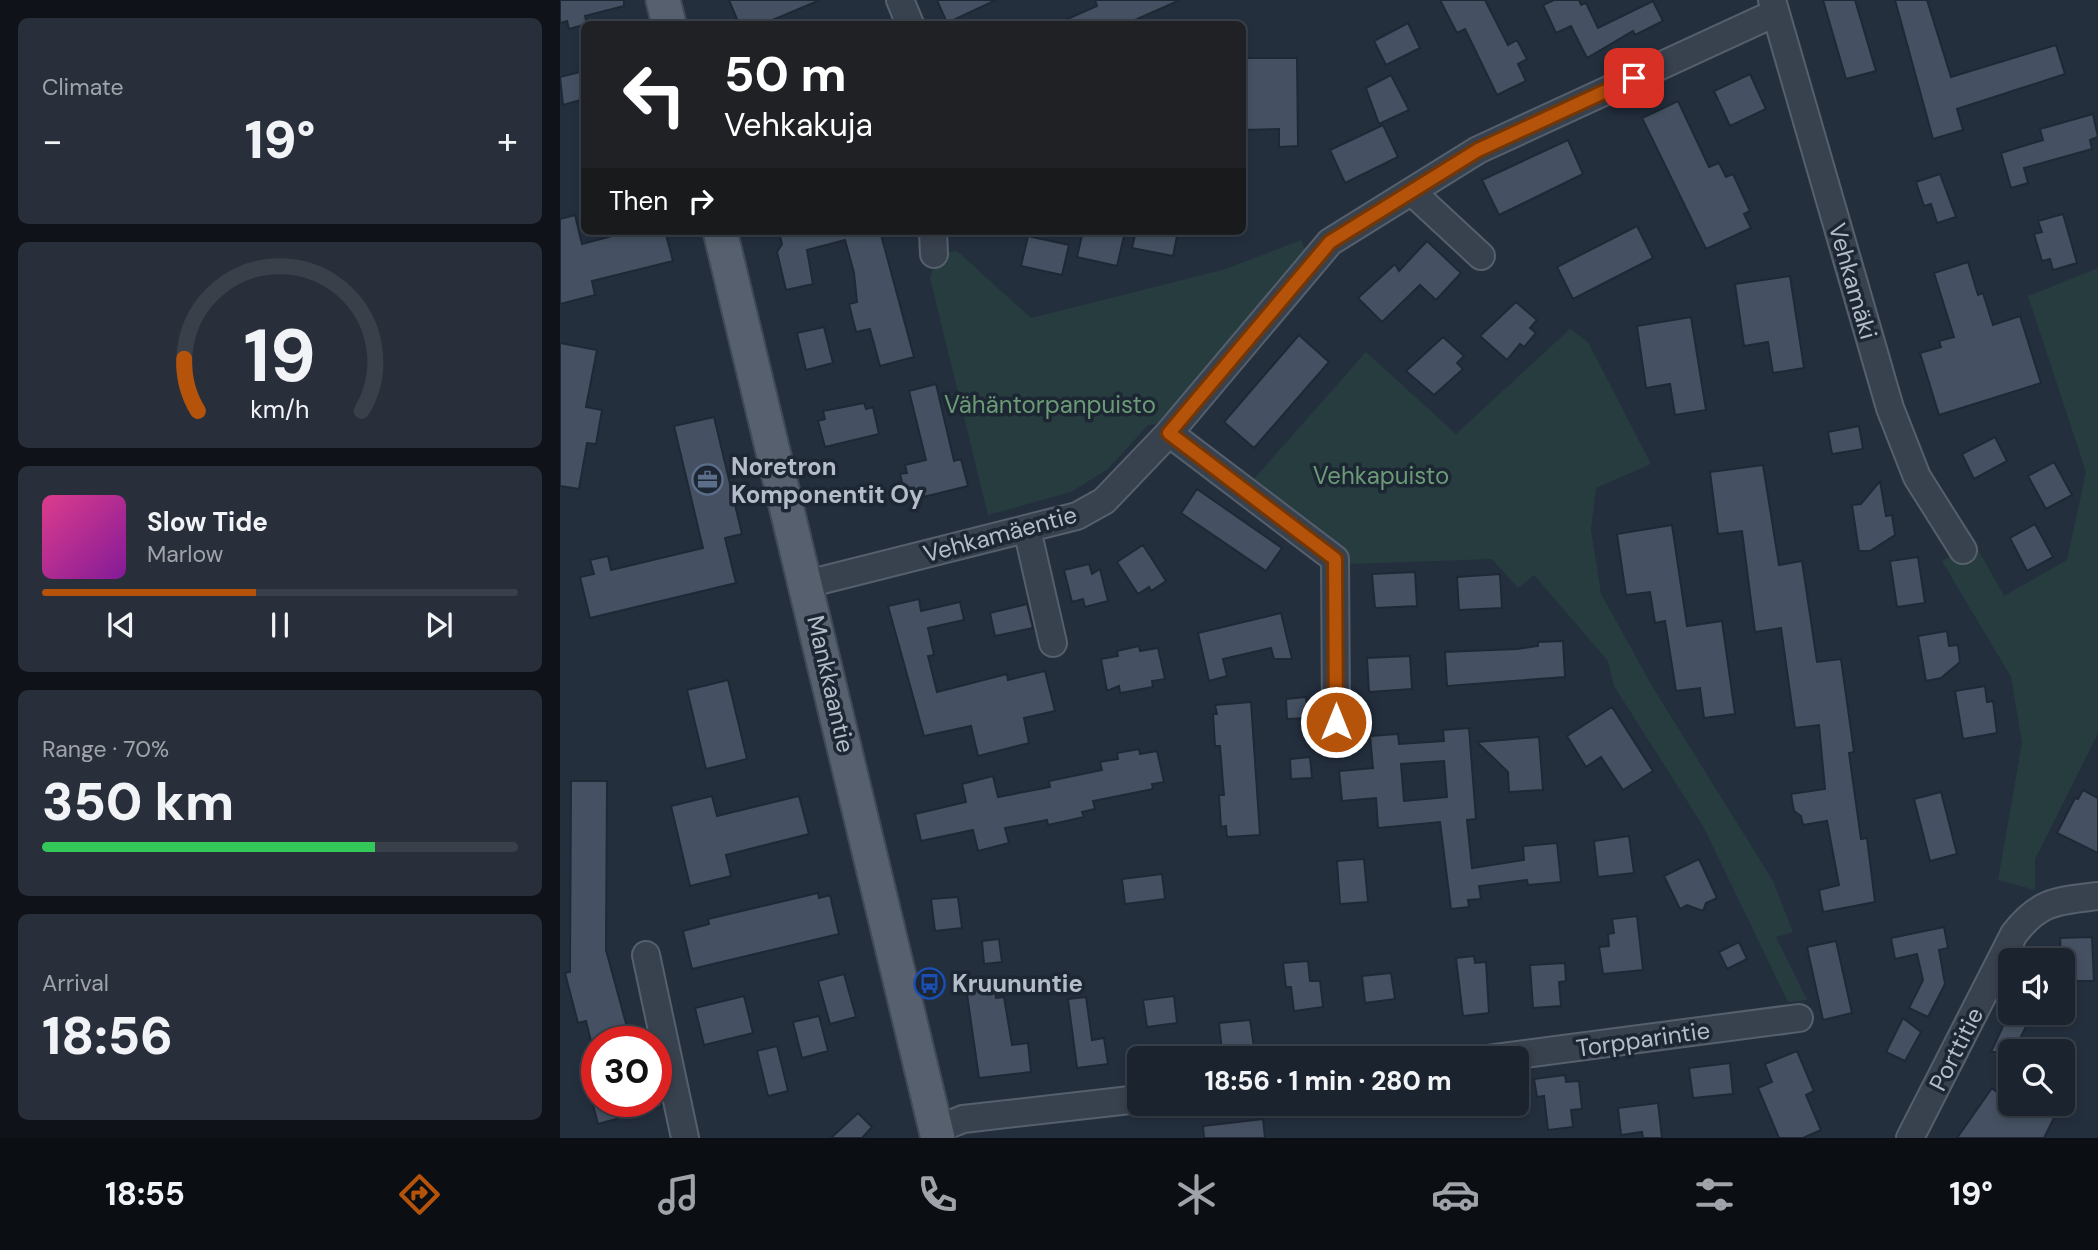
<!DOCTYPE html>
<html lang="en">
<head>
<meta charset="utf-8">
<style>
	:root { --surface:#1b232e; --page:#282f3a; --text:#f1f3f6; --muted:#a0a4aa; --line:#39404a; --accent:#b45309 }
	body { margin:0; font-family:"DM Sans",sans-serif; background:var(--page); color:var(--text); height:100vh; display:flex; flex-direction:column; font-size:26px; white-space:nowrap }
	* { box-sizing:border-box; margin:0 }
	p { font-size:23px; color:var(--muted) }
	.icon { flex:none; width:38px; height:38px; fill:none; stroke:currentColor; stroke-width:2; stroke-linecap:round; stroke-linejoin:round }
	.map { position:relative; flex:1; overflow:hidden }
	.panel { display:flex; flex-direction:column; gap:18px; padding:18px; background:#0f1319; width:560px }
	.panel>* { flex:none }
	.top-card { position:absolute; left:21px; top:21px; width:665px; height:214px; border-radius:10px; box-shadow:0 4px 10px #0003,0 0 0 2px var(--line); background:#202124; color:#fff; overflow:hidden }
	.buttons { position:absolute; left:1438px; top:948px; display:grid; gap:14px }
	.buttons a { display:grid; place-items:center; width:77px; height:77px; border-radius:10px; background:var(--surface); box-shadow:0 4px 10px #0003,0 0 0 2px var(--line); font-size:35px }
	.speed { position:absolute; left:21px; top:1026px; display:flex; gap:14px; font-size:35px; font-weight:700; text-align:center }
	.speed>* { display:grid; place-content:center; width:91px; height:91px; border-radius:50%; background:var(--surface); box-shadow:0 4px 10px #0003,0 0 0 2px var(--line); line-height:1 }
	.speed .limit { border:10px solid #d22; background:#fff; color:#111 }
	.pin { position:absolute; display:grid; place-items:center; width:60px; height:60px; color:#fff; margin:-30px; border-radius:14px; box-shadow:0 4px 10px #0006 }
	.me { position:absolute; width:77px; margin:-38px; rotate:0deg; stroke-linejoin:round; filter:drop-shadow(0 0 5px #0008) }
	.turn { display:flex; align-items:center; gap:24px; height:147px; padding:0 28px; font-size:32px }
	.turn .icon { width:91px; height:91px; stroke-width:2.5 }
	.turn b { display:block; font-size:49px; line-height:60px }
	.then { display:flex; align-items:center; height:66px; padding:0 28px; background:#0003; gap:14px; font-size:26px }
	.big { font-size:52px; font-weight:800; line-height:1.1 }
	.panel .card { flex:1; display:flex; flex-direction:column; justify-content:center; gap:10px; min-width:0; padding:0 24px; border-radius:10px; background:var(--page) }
	.panel .dial { align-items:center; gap:0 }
	.dial svg { height:182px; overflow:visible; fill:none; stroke:var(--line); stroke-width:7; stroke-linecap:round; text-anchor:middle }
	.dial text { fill:var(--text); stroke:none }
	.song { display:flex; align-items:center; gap:21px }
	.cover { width:84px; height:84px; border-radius:10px; background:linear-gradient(135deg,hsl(330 70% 55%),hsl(290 70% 35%)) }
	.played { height:7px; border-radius:4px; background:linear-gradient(90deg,var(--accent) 45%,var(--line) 45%) }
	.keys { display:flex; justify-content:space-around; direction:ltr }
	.heat { display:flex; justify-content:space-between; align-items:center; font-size:38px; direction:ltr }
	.charge { height:10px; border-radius:5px; background:linear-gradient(90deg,#34c759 70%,var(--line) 0) }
	.trip { position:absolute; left:567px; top:1046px; width:402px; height:70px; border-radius:10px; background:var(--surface); box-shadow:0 4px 10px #0003,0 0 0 2px var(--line); font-weight:800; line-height:70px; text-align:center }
	.menu { display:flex; height:112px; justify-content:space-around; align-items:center; background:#0b0e12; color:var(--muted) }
	.menu .icon { width:49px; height:49px }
	.menu .selected { color:var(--accent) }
	.menu b { font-size:32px; color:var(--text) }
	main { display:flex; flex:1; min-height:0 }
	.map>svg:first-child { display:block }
	.green { fill:#263c3f }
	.building { fill:#455162; stroke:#1f2835; stroke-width:2; fill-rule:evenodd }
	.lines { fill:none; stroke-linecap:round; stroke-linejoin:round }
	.minor-casing { stroke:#565f6c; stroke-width:30 }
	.major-casing { stroke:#414a57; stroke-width:37 }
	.minor { stroke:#38414e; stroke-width:26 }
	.major { stroke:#56606e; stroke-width:33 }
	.route-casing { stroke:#753606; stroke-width:18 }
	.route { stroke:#b45309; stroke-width:12 }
	.labels { text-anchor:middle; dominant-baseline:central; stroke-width:7; stroke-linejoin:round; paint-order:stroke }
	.street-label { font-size:24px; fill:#b4bcc9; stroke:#1d2633 }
	.park-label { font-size:24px; fill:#6b9a76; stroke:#1d2633 }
	.poi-label { font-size:24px; font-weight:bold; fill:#b4bcc9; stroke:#1d2633; text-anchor:start }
</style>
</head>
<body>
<main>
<section class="panel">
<div class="card"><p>Climate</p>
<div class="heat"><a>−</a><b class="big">19°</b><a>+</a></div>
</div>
<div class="card dial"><svg viewBox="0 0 100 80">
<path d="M14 69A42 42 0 1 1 86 69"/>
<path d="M14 69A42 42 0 0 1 8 46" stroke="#b45309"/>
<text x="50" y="56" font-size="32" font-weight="700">19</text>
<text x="50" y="72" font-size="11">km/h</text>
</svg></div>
<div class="card">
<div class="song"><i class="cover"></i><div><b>Slow Tide</b><p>Marlow</p></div></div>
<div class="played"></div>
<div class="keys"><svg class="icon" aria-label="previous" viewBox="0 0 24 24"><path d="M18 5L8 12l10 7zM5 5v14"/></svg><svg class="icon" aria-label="pause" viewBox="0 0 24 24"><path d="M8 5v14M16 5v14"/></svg><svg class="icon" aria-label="next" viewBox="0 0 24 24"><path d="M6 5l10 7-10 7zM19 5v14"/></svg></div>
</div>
<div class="card"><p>Range · 70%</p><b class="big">350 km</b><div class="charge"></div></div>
<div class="card"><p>Arrival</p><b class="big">18:56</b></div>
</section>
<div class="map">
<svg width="1538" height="1138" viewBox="0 0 1538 1138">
	<rect width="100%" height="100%" fill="#242f3e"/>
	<path class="green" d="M741,240L746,252L602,423L588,425L548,469L511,492L428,515L370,278L378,254L397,251L471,318L666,269Z
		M1538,268V733L1475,859V890L1438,880L1462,743L1451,677L1382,561L1415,544L1444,596L1507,560L1526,472L1468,296Z
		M1010,329L1028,342L1091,464L1036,488L1031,530L1041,594L1092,686L1213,881L1233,932L1216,937L1247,1000L1228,1002L1143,826L1054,686L1048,661L974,575L958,588L932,559L790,564L772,539L693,480L806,352L896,434Z"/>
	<path class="building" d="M0,0H64V6L25,16L27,24L9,29L7,21L0,23Z
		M169,0H260L203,24H179Z
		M377,0H436L387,23Z
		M535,0H620L566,24H496L537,6Z
		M880,0H925L948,45L957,40L967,59L958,64L966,81L937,95L905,29L897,33Z
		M994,0H1019L1021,5L1026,3L1038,28L1093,1L1103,21L1075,35L1073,31L1027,58L1011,26L996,33L983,5Z
		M1263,0H1295L1316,71L1286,79Z
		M1335,0H1367L1391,77L1496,45L1505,74L1397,109L1403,130L1373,139Z
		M848,23L860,48L826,65L814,41Z
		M682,58H737L738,146L719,147V129L682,130Z
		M24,71V99L3,105L0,77Z
		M1190,74L1206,109L1170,126L1154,91Z
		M831,75L849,110L819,124L806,88Z
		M1118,101L1149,167L1159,163L1166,177L1173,174L1190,211L1184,214L1191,228L1146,249L1082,118Z
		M1533,114L1538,137L1530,140L1532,149L1464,168L1468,183L1451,188L1441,153L1483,140L1480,129Z
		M823,125L838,157L785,183L770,150Z
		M1008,140L1023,174L939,215L922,180Z
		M1380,174L1396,217L1377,223L1371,204L1364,206L1356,182Z
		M1503,214L1517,263L1493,270L1490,259L1482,261L1474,234L1482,232L1478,221Z
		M15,215L22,244L71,231H105L113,261L32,281L35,295L0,304V219Z
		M1077,226L1093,258L1013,299L997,267Z
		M240,231H320L354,357L320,366L310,329L296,332L289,304L297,302L294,273L285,240L247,250L253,284L226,290L217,252L222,244L220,236Z
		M523,231L564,236L557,266L517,257Z
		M576,231H618L613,256L572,248Z
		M468,236L509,245L502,275L461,266Z
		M867,241L901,273L876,300L860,285L822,322L798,298L835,264L839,271Z
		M1408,262L1418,295L1423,293L1433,325L1460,316L1481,383L1379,415L1360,353L1381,347L1379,341L1394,337L1374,273Z
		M1230,276L1244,368L1213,373L1208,342L1184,346L1175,284Z
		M956,302L977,320L970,328L976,333L964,347L960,344L947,360L920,336Z
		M1131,317L1146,410L1115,415L1110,384L1086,388L1077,326Z
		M264,327L273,363L246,370L237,333Z
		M739,335L769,362L694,448L664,422Z
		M883,337L904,356L897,363L903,369L874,395L846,371Z
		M0,343L37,350L26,407L42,410L36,444L27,443L19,489L0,486Z
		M376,384L394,461L401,459L408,486L347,501L340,474L347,473L345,465L366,460L349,391Z
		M304,403L306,409L313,407L319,434L265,447L258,421L265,419L263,411Z
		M154,417L182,534L165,538L176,583L30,618L20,577L34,574L30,560L48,556L51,570L143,548L114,426Z
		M1299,426L1303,449L1272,454L1268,432Z
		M1435,437L1447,461L1414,479L1402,454Z
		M1494,462L1512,495L1486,509L1468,476Z
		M1203,465L1219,565L1242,561L1257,662L1281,659L1294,752L1289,753L1301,839L1307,838L1315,902L1263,912L1259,890L1279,885L1267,821L1243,825L1241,816L1234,811L1231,794L1265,789L1259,725L1235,728L1221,628L1195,632L1182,531L1158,534L1150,472Z
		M1320,481L1326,516L1332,515L1335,535L1310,551H1299L1292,505L1301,504Z
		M637,489L722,548L706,571L621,513Z
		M1475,524L1493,557L1467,571L1450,538Z
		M1112,525L1127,626L1162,621L1175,714L1144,718L1140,688L1116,691L1105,621L1095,623L1090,592L1066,595L1057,534Z
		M583,545L606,581L591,591L589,587L578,594L557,562Z
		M1358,557L1365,603L1337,607L1330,561Z
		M529,564L532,574L540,569L548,601L525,607L523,599L512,602L504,570Z
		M855,572L857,606L815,608L812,574Z
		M940,574L942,608L899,610L897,577Z
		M359,599L361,611L400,602L404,620L368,628L374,655L368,656L377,692L447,674L448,680L485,671L495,711L464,718L469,743L418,756L411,726L364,736L328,606Z
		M467,604L473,628L435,636L430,613Z
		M721,613L732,659H714L711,648L663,659L667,676L649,681L638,633Z
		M1387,631L1389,646L1398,645L1400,662L1381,678L1366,681L1358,636Z
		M1003,641L1005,677L887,686L885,652L957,649L978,646V642Z
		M579,646L580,651L598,648L605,679L592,681L593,687L560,693L559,686L547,691L541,659L558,656L557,651Z
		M850,656L852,689L809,692L807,658Z
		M168,680L187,759L146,769L127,690Z
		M1425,686L1427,702L1433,701L1437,733L1403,739L1395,691Z
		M746,697L748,718L727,719L726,699Z
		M691,702L700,835L667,837L666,826L661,827L659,795H664L663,784L660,746H655L653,714H657L655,705Z
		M1052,707L1093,771L1063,790L1041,757L1026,767L1007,736Z
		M909,728L916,819L907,820L912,868L964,860L963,846L997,843L1001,882L968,885L967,880L919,886L921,899L908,900L909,907L891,909L880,822L818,828L816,798L782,801L779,771L813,768L810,736L838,734L839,744L884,741L883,730ZM884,761L887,797L844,801L841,764Z
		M979,737L983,790L949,792L948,772L917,742Z
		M579,749L580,754L597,751L604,782L592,784L593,789L533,801L535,809L522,812L524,817L488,825L487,820L445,828L449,843L418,851L413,830L361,841L355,814L406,802L402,784L433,776L438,797L490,787L489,781L542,770L540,762L558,759L557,753Z
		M750,757L752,778L731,779L730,759Z
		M11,781H47L46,950L70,1038L58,1041H31L26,1021L18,1023L5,973L10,972Z
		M1523,790L1538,798V853L1497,833L1515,798L1518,799Z
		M1381,792L1397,854L1370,861L1354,799Z
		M152,796L157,816L239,796L249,834L166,855L171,876L130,886L111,806Z
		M1069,836L1074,873L1038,877L1034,841Z
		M804,859L808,902L780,904L777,861Z
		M1139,859L1157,898L1146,903L1143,911L1127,905L1120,909L1104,876Z
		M602,874L605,899L565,904L562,879Z
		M258,893L259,898L270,895L279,934L132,969L123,931L149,924L148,919Z
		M398,897L402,928L375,931L371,899Z
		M1077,916L1083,970L1043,974L1039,947L1049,946L1048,934L1054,933L1052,919Z
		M1384,927L1388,948L1379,950L1385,984L1368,1017L1349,1008L1363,980L1357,954L1335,959L1331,938Z
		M1532,937L1534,981H1503L1500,938Z
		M439,939L442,962L424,964L422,941Z
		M1276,941L1292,1013L1263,1020L1247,947Z
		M1179,942L1187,959L1167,969L1159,952Z
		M914,956L915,963L926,962L929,1013L903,1016L896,958Z
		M748,961L750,981H760L763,1007L734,1011L731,987H726L723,963Z
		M1005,963L1006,981L999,982L1001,1006L973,1008L970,965Z
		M831,973L835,999L805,1003L802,976Z
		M284,974L296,1017L270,1024L258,981Z
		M433,977L436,998L444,997L452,1045L468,1043L471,1072L419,1078L405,980Z
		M184,996L193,1033L144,1045L135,1008Z
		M614,996L617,1023L587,1027L583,1000Z
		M526,997L532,1040L544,1038L548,1064L517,1068L508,999Z
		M1451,1009V1013L1471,1017L1453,1052H1431Z
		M259,1016L268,1051L242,1058L233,1022Z
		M1343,1018L1361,1032L1345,1061L1326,1052Z
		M690,1020L694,1047L662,1051L659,1023Z
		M217,1046L228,1091L208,1096L197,1051Z
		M1237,1051L1254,1091L1246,1095L1261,1130L1243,1138H1219L1198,1088L1212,1082L1205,1064Z
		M1170,1063L1173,1094L1133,1098L1129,1068Z
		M1005,1075L1006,1082L1019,1081L1022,1109L1011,1110L1013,1127L988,1130L984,1096L977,1097L974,1079Z
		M1432,1088L1451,1104H1501L1484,1138H1397Z
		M32,1101H101V1107L38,1124Z
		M1098,1103L1102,1138H1083L1082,1132L1061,1135L1058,1108Z
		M298,1113L312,1127L302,1138H271Z
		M703,1119L705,1138H644L643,1126Z"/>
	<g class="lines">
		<defs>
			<path id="minor" d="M340,0L350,24
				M1212,0L1330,408L1357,477L1403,550
				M852,192L921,256
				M373,231L374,254
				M609,433L775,559L776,722
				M467,529L493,643
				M247,584L517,516L544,501L609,433L770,242L918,150L1215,13
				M86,955L125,1138
				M926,1059L1239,1018
				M376,1130L403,1119L579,1099
				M1350,1138L1454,934C1480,900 1498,901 1538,896"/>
			<path id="major" d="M103,0L109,24
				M160,231L378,1138"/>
		</defs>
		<use href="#minor" class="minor-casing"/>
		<use href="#major" class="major-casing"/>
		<use href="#minor" class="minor"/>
		<use href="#major" class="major"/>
	</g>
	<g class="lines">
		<defs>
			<path id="route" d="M776,722L775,559L609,433L770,242L918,150L1074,78"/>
		</defs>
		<use href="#route" class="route-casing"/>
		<use href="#route" class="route"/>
	</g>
	<defs>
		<symbol id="office-ring" viewBox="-11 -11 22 22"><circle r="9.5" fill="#1d2633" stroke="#5c6f8a" stroke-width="1.5"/><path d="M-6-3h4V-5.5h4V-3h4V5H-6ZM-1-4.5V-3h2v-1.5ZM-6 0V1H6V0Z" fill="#5c6f8a"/></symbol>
		<symbol id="bus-ring" viewBox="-11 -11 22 22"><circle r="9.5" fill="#1d2633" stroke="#1a4fb4" stroke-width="1.5"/><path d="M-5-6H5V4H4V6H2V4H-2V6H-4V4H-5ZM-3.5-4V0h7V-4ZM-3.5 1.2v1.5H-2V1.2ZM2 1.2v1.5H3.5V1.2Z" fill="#1a4fb4"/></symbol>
	</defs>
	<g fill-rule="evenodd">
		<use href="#office-ring" x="130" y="462" width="35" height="35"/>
		<use href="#bus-ring" x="352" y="966" width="35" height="35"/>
	</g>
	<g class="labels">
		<g class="street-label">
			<text transform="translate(1293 281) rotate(74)">Vehkamäki</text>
			<text transform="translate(440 534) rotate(-15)">Vehkamäentie</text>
			<text transform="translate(271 684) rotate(77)">Mankkaantie</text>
			<text transform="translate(1083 1039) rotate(-8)">Torpparintie</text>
			<text transform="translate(1396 1049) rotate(-63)">Porttitie</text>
		</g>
		<g class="park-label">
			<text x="490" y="404">Vähäntorpanpuisto</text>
			<text x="821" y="475">Vehkapuisto</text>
		</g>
		<g class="poi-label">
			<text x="171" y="466">Noretron<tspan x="171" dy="28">Komponentit Oy</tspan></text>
			<text x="392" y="983">Kruununtie</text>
		</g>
	</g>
</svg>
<div class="buttons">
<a><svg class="icon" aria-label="sound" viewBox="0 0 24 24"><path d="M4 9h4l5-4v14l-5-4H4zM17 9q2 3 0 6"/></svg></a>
<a><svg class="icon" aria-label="search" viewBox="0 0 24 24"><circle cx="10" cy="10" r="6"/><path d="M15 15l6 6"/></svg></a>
</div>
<div class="speed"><div class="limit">30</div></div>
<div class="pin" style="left:1074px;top:78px;background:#d93025"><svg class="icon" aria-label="arrive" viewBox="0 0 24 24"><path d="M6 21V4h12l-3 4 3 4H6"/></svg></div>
<svg class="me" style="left:776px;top:722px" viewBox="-20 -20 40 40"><circle r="17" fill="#b45309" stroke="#fff" stroke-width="3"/><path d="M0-11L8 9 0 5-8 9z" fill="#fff"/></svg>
<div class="trip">18:56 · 1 min · 280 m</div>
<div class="top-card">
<div class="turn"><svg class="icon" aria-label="left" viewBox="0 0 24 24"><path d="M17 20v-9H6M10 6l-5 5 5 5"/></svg><div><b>50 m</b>Vehkakuja</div></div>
<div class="then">Then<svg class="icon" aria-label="right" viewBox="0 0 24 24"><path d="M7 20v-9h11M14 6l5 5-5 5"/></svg></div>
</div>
</div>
</main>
<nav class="menu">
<b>18:55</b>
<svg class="icon selected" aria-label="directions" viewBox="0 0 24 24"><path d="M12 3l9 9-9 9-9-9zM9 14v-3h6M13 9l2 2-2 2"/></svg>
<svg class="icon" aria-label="music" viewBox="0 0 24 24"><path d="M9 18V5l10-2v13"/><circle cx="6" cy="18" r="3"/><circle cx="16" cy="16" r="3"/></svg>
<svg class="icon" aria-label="phone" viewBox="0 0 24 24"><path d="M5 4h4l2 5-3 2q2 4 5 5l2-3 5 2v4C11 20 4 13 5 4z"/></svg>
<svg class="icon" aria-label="climate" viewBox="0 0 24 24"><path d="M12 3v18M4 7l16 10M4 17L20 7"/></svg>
<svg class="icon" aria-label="car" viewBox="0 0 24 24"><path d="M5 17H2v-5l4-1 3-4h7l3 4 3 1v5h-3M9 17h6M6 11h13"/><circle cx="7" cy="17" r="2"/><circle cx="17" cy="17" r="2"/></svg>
<svg class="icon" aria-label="filters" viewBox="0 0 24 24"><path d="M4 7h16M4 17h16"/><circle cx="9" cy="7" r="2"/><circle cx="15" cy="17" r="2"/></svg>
<b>19°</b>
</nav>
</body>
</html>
